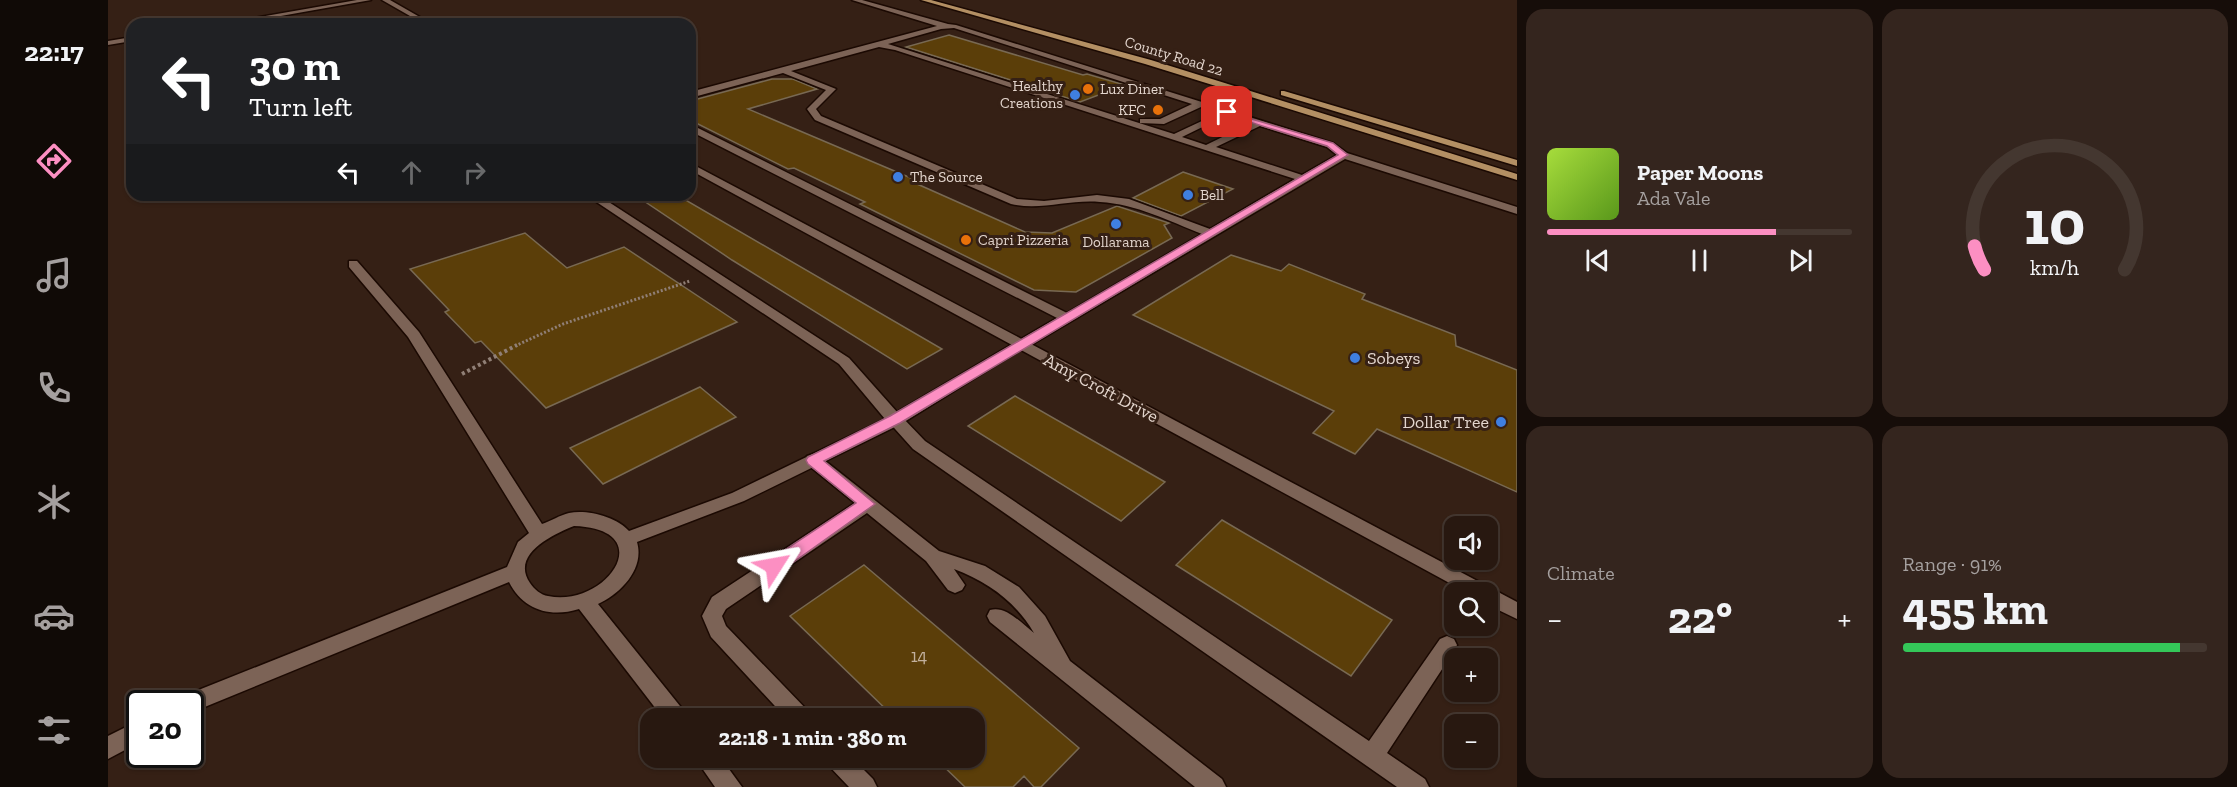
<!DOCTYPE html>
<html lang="en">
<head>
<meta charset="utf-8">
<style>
	:root { --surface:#281810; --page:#34251e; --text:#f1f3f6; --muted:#a5a09f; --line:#443730; --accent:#fc8fc2 }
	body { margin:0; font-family:"Zilla Slab",serif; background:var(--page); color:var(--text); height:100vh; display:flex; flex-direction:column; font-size:22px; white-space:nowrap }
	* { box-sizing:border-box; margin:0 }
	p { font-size:20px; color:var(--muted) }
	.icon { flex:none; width:33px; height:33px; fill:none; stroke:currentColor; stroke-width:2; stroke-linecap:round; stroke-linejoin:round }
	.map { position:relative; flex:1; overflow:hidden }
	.panel { display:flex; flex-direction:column; gap:9px; padding:9px; background:#160d09; width:720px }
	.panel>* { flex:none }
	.guide { position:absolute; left:18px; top:18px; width:570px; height:183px; border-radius:18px; box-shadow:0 2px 4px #0004,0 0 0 2px var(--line); background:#202124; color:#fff; overflow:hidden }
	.controls { position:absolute; left:1336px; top:516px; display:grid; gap:12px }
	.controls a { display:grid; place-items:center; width:54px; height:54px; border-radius:12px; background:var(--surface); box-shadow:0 2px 4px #0004,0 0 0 2px var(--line); font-size:30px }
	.speed { position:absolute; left:18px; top:690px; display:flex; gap:12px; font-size:30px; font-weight:700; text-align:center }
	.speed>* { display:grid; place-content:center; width:78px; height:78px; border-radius:50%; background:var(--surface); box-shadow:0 2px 4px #0004,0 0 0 2px var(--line); line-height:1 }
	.speed .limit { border:3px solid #111; border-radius:9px; background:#fff; color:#111 }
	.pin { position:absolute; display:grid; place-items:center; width:51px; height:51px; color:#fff; margin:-26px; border-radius:12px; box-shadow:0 3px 9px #0006 }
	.me { position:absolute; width:66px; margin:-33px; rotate:56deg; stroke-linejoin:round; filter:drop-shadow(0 0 4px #0008) }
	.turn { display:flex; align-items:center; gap:21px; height:126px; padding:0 24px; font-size:27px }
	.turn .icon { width:78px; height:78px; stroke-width:2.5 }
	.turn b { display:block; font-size:42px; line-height:51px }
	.lanes { display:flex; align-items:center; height:57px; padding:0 24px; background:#0003; justify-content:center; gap:30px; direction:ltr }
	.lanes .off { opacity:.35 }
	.big { font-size:45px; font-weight:700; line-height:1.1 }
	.panel .card { flex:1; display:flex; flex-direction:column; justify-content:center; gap:9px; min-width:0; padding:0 21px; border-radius:18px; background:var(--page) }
	.panel .dial { align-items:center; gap:0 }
	.dial svg { height:156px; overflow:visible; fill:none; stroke:var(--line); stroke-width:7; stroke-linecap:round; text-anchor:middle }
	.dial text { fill:var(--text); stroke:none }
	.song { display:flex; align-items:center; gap:18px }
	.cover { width:72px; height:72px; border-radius:9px; background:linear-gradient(135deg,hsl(80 70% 55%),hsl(90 70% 35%)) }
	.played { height:6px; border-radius:3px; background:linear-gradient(90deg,var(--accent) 75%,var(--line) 75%) }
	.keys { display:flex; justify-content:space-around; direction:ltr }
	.heat { display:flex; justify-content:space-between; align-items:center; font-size:33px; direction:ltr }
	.charge { height:9px; border-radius:4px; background:linear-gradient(90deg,#34c759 91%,var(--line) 0) }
	.panel .tiles { flex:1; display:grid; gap:9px; grid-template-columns:repeat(2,1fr) }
	.trip { position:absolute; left:532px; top:708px; width:345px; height:60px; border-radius:18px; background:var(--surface); box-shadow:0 2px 4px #0004,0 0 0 2px var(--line); font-weight:700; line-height:60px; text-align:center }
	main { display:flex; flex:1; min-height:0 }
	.dock { display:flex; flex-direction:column; width:108px; justify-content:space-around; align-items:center; background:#100a06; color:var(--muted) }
	.dock .icon { width:42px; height:42px }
	.dock .active { color:var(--accent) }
	.dock b { font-size:27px; color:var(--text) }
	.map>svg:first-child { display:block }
	.building { fill:#5b3e09; stroke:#786953; stroke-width:1.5 }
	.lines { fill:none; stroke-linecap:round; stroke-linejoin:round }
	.service-casing { stroke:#1b0902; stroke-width:3 }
	.minor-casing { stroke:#1b0902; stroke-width:3 }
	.tertiary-casing { stroke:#1b0902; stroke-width:3 }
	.primary-casing { stroke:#1b0902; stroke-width:3 }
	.path-far1 { stroke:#907f76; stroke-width:3; stroke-dasharray:2 2; stroke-linecap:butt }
	.path { stroke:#907f76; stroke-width:4; stroke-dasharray:3 3; stroke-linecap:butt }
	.service { fill:#7c6356; fill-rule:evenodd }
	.minor { fill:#7c6356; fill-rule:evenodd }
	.tertiary { fill:#7c6356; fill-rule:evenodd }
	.primary { fill:#b38f63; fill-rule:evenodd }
	.route { fill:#fc8fc2; stroke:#a45d7e; stroke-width:1.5 }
	.food-dot { fill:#e8710a; stroke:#352015; stroke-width:2 }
	.shop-dot { fill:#3f7fe0; stroke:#352015; stroke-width:2 }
	.labels { text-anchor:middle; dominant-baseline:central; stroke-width:6; stroke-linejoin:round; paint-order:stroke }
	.far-street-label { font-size:15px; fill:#e4d6ce; stroke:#352015 }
	.far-poi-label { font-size:15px; fill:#e4d6ce; stroke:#352015; text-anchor:start }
	.poi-label { font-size:18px; fill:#e4d6ce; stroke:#352015; text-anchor:start }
	.street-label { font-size:18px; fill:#e4d6ce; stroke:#352015 }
	.near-number-label { font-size:18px; fill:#c2b09d }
</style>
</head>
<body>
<main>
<nav class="dock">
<b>22:17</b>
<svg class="icon active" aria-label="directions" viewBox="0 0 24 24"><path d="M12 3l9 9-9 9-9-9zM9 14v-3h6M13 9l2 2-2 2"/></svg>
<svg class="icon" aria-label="music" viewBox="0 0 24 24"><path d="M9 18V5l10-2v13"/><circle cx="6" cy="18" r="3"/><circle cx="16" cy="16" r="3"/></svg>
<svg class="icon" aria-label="phone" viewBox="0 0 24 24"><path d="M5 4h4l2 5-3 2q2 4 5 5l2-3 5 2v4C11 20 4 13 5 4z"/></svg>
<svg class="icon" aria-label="climate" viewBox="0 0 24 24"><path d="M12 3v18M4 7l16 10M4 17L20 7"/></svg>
<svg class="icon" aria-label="car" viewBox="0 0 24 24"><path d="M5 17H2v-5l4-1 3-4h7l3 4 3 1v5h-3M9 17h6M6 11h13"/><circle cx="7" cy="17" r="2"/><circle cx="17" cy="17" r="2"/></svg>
<svg class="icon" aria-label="filters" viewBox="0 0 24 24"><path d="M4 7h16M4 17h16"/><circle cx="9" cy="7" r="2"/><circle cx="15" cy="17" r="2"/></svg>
</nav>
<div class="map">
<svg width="1409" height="787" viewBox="0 0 1409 787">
	<rect width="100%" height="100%" fill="#352015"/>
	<path class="building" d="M841,35L975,75L979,74L1017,85L972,102L798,47Z
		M664,79H685L709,89L640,109L810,181L807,183L917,232L944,233L1009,206L1061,223L1056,225L1064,238L968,292L926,290L752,204L757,202L686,168L680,169L582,120V101Z
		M1075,172L1125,189L1073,216L1025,198Z
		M527,195H569L834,349L799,369L624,260Z
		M417,233L459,268L516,247L629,322L438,408L373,341L367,343L337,312L341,310L302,269Z
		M1123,255L1173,271L1181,264L1257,294L1254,299L1347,335L1348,346L1409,370V492L1269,429L1247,454L1205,433L1226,411L1025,315Z
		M592,387L628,417L495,484L462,448Z
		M907,396L1057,482L1013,521L860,426Z
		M1114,520L1284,620L1243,676L1068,565Z
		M756,565L971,748L933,787H926L916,776L905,787H857L827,758H867V718H787L682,616Z"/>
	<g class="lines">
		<defs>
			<path id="service" d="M744,0H754L840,24L848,25L1225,143L1239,153L1409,207V214L1237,159L918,348H908L906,345L908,342L949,318L582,131V124L959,313L1094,234C1061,221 1028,204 992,202C962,199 933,211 903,204L707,120L699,109L718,90L675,73L582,98V92L829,26ZM846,28L1084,104L1052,119H1032V123L1056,124L1093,107L1111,113L1066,134L780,44L833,29ZM771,47L787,50L1187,179L1102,229L1021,199L989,195L936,201L909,199L713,116L708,109L728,89L683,71ZM1119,115L1143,123L1098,145L1074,137ZM1152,126L1219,147L1229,155L1194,175L1108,147Z
				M787,415L793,416L817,441L1261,741L1332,639L1339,636L1346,639L1349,645L1346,651L1279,753L1317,779L1321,787H1289L805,449L779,420Z
				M705,454L711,456L831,551L877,566L911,587L937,616L962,661L1114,779L1118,787H1087L882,622L879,616L882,610C898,605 914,624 926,633C907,601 880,582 846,569L857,585L854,590L847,593L840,590L818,561L759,513L618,609L614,616L618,626L700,711L703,718H678L603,637L594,616L604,597L747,503L699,464L697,460L699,456Z
				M717,758H744L765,779L769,787H741L721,766Z"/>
			<path id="minor" d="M249,0H263L127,24H112Z
				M24,37V41L0,45V41Z
				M478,195H490L741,358L789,412L908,342H918L920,345L793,424L636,501L529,542C537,569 512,594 490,604L576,711L579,718H555L471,609C442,618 415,610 401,582L82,713V704H70L73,697L399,567L410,542L421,533L300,337L241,267V261H249L311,332L434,524C443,521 452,515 461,513C479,509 509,517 521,531L624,493L777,419L731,364ZM466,526C553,529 498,608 440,596C433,595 426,589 422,583C402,554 446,534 466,526Z
				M32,720V742L0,759V736Z
				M587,758H613L634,787H607Z"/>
			<path id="tertiary" d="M274,0H282L324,24H316Z
				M582,163L1409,602V619L1380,605V592H1358L582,170Z"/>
			<path id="primary" d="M813,0H823L1043,60L1409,174V180L1037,64Z
				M1176,91L1409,160V166L1173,95V91Z"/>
		</defs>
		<use href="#service" class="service-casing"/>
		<use href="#minor" class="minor-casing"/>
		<use href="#tertiary" class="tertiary-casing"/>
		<use href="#primary" class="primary-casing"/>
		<path class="path-far1" d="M407,346L455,324L582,281"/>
		<path class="path" d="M354,374L409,345"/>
		<use href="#service" class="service"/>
		<use href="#minor" class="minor"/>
		<use href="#tertiary" class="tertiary"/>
		<use href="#primary" class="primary"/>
	</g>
	<path class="route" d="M1116,111L1225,143L1240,155L792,423L716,461L767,504L673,571H660L658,566L660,561L748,503L700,464L698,460L700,457L782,416L1230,155L1219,146L1116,114Z"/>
	<g class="food-dot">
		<circle cx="980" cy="89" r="6"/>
		<circle cx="1050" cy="110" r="6"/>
		<circle cx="858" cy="240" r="6"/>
	</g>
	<g class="shop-dot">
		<circle cx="967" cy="95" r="6"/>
		<circle cx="790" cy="177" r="6"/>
		<circle cx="1080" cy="195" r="6"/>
		<circle cx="1008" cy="224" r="6"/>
		<circle cx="1247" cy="358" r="6"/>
		<circle cx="1393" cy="422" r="6"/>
	</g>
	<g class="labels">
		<g class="far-street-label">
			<text transform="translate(1066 56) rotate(17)">County Road 22</text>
		</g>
		<g class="far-poi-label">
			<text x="955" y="86" text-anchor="end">Healthy<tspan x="955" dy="17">Creations</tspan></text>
			<text x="992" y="89">Lux Diner</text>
			<text x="1038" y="110" text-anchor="end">KFC</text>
			<text x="802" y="177">The Source</text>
			<text x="1092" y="195">Bell</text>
			<text x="870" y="240">Capri Pizzeria</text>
			<text x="1008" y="242" text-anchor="middle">Dollarama</text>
		</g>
		<g class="poi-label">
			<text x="1259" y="358">Sobeys</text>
			<text x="1381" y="422" text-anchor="end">Dollar Tree</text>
		</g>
		<g class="street-label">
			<text transform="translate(993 388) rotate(28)">Amy Croft Drive</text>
		</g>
		<g class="near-number-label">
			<text x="811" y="656">14</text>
		</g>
	</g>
</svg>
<div class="controls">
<a><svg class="icon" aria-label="sound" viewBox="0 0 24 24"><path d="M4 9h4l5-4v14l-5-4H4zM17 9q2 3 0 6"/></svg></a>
<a><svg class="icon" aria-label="search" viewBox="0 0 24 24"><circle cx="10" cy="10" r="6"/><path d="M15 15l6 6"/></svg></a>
<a>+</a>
<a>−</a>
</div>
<div class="speed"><div class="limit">20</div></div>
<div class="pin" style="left:1119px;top:112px;background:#d93025"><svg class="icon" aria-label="arrive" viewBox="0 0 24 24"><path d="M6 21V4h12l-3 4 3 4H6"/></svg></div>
<svg class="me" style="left:666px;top:566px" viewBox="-20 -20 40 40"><path d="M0-17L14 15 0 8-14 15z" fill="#fc8fc2" stroke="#fff" stroke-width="4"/></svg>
<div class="trip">22:18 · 1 min · 380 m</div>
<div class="guide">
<div class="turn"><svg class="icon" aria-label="left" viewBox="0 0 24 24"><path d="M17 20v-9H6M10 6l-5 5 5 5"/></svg><div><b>30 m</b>Turn left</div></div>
<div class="lanes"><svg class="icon" aria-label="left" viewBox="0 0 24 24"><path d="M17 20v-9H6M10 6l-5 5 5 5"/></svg><svg class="icon off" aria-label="ahead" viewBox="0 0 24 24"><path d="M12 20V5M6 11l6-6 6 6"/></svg><svg class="icon off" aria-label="right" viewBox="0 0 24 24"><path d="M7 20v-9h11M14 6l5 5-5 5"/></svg></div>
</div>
</div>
<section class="panel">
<div class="tiles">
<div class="card">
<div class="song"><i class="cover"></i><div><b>Paper Moons</b><p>Ada Vale</p></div></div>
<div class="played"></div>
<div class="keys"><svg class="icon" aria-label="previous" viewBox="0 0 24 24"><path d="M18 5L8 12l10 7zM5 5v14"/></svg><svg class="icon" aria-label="pause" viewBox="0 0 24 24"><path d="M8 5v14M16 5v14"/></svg><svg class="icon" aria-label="next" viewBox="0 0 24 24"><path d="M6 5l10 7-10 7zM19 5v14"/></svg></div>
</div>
<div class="card dial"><svg viewBox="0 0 100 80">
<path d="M14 69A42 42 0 1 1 86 69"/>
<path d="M14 69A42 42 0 0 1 9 57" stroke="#fc8fc2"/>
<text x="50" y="56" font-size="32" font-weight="700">10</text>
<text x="50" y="72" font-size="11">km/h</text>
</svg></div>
<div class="card"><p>Climate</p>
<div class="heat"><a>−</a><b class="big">22°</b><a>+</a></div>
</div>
<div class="card"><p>Range · 91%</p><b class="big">455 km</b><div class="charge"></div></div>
</div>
</section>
</main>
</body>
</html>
